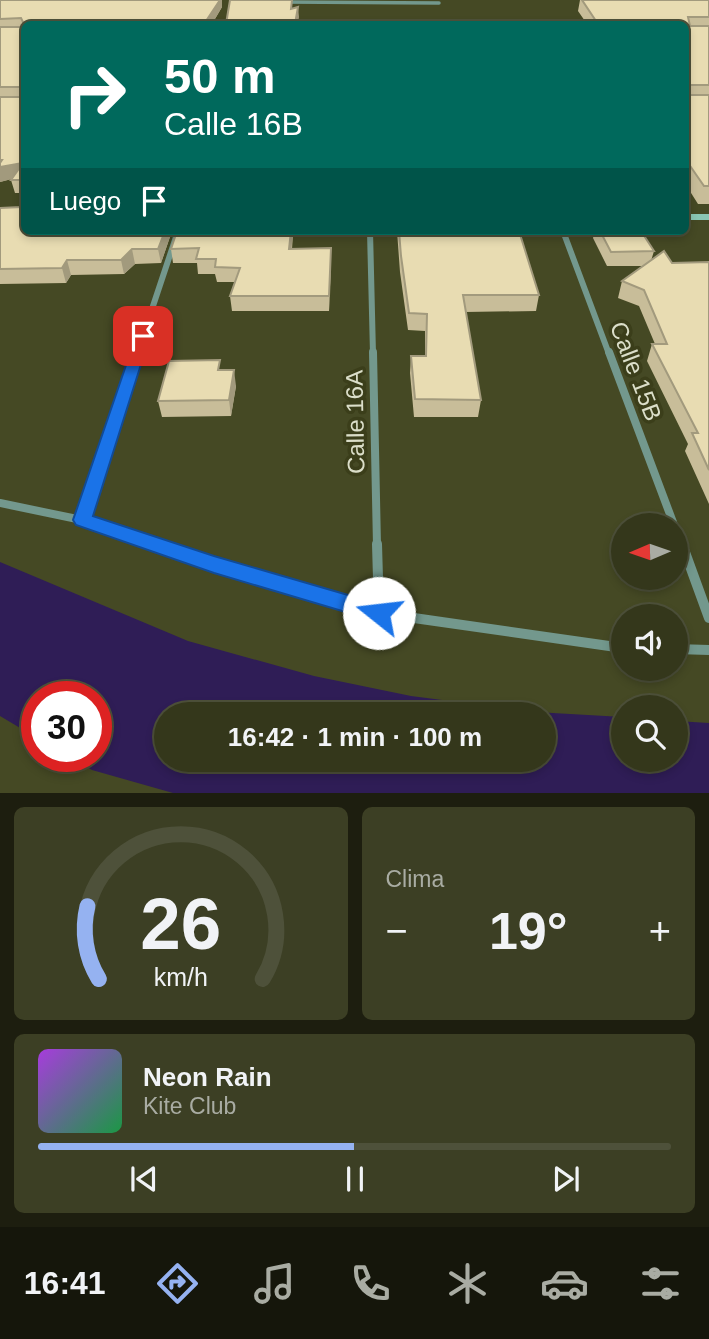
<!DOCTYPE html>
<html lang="es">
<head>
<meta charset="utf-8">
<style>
	:root { --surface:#34371b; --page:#3c3f24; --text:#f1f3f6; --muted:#a9aca3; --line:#4e513a; --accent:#95b2f1 }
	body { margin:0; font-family:Arial,sans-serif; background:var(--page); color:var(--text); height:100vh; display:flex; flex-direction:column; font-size:26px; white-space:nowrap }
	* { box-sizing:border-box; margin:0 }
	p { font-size:23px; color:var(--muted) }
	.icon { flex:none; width:38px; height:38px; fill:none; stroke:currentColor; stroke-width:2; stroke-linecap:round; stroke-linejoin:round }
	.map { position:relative; height:793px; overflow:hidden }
	.sheet { display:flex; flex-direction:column; gap:14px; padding:14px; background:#1d1e0f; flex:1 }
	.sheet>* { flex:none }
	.hud { position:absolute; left:21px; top:21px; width:668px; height:214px; border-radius:10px; box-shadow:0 4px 10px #0003,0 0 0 2px var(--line); background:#00695c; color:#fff; overflow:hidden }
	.needle { width:46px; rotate:268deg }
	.controls { position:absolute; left:611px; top:513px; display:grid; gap:14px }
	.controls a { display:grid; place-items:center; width:77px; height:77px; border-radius:50%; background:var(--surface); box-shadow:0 4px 10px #0003,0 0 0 2px var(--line); font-size:35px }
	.speed { position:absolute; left:21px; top:681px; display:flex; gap:14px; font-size:35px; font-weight:700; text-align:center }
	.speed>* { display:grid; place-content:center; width:91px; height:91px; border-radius:50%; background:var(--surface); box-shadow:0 4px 10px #0003,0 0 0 2px var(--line); line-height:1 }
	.speed .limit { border:10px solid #d22; background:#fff; color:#111 }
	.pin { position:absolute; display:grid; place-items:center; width:60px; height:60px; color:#fff; margin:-30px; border-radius:14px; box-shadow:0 4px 10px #0006 }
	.me { position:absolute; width:77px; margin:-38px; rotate:286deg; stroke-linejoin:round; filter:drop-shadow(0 0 5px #0008) }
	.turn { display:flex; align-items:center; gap:24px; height:147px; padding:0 28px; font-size:32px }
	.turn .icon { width:91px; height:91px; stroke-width:2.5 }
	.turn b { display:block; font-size:49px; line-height:60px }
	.then { display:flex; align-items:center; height:66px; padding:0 28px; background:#0003; gap:14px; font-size:26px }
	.big { font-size:52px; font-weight:600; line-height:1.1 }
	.sheet .card { flex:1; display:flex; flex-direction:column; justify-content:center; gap:10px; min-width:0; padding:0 24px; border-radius:10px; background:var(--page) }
	.sheet .dial { align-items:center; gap:0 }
	.dial svg { height:182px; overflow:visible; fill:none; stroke:var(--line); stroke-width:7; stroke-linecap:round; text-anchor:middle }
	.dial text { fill:var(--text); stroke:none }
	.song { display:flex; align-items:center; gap:21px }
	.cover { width:84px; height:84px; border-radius:10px; background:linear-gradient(135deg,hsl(280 70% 55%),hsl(140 70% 35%)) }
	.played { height:7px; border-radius:4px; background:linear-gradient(90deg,var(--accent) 50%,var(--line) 50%) }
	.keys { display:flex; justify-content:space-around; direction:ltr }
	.heat { display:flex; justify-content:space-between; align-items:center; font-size:38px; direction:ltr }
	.sheet .tiles { flex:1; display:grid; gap:14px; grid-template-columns:1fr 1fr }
	.card:last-child { grid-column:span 2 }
	.trip { position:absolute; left:154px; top:702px; width:402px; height:70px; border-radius:35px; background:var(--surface); box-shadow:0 4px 10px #0003,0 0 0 2px var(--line); font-weight:600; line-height:70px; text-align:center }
	.tab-bar { display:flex; height:112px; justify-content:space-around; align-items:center; background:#15160b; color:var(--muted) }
	.tab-bar .icon { width:49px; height:49px }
	.tab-bar .active { color:var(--accent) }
	.tab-bar b { font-size:32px; color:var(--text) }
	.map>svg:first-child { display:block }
	.water { fill:#2f1d56; fill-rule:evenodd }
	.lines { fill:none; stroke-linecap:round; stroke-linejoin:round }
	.minor-far3 { stroke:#73988d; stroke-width:3.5 }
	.minor-far2 { stroke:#73988d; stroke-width:6 }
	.minor-far1 { stroke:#73988d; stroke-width:8 }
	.minor { stroke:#73988d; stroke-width:10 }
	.secondary { fill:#8ac6b4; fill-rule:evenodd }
	.wall { fill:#c8bd99 }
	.shaded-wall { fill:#a29a7d }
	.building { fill:#e8dcb2; stroke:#a29a7d; stroke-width:2 }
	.route { fill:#1a73e8; stroke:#114b97; stroke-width:2 }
	.labels { text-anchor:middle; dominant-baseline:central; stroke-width:7; stroke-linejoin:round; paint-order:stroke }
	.street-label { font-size:24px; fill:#dbdec9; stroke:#3b3e1a }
</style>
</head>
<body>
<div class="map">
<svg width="709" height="793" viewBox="0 0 709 793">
	<rect width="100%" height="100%" fill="#454924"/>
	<path class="water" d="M0,562L188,641L314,676L411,696L535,712L623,717V760H676V721L709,723V793H173L92,770L68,756H96V696H37V738L0,716ZM166,714H544V760H166Z"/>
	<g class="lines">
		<path class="minor-far3" d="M284,2L439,3"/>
		<path class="minor-far2" d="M370,231L373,354
			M563,231L609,354
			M137,354L178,231"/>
		<path class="minor-far1" d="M373,352L377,546
			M609,352L674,525
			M0,503L82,520L158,546
			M82,520L138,352
			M676,529L682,546"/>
		<path class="minor" d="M152,544L214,565L379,613L623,648
			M377,544L379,613
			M682,544L709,618
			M676,649L709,650"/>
		<path class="secondary" d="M686,214H709V220H686Z"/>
	</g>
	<path class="wall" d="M0,0H222V7L212,24H24V180L11,179L0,182Z
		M580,0H709V204H698L686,185V24H587L578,11Z
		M11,180H24V231H172L161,263L135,264L124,274L71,275L66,283L0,284V208L21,207L23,193H15Z
		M397,231H519L539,295L536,311L465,312L481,400L478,417H414L410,373L411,356H425V331L408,330L400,272Z
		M595,231H641L654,251L651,261L672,263L709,262V504L685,451L688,444L647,361L652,344H655L639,306L618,298L622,281L643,266H607L593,238Z
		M293,234L292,249L331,262L329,311H232L230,296L235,282H217L215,274H198L197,263H173L171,249Z
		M221,370L236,386L231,416L162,417L158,401Z"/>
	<path class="shaded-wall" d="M220,0H222V7L212,24H204Z
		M298,7L299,17L298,24H295Z
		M23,163L24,176L0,182V167Z
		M165,231H172L161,263L158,249Z
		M291,231H293V234L290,263L289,249Z
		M331,248V262L329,311V296Z
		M132,249L135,264L124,274L121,260Z
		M67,260L71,275L66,283L62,268Z
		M234,370L236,386L231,416L229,400Z"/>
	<path class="building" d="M0,0H220L204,24H24V92L21,87H0V27H21L24,24L21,18L0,19Z
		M230,0H292L291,9L298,7L295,24H226Z
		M582,0H709V17H688L690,26H709V85H691L686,89V24H598Z
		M686,90L690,95H709V186H704L686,160Z
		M24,93V180H11L23,163L0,167V163L2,160H0V97H21Z
		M24,192V231H165L158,249H132L121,260H67L62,268L0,269V208L21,207V197Z
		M177,231H291L289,249L331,248L329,296H230L240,268L215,267L216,259H196L199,248L171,249Z
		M399,231H519L539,295H463L481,400L415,399L411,356H426L427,314L409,313L401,256Z
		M600,231H641L654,251L611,252Z
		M664,251L672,263L709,262V470L692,433H698L652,344H667L644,290L622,281Z
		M220,360L218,370H234L229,400L158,401L169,361Z"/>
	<path class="route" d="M143,332L150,336L93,516L214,556L379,604L386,606L389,613L386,619L379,622L214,573L76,525L73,520L136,336Z"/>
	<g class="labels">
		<g class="street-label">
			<text transform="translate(636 371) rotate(69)">Calle 15B</text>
			<text transform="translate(355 422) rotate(-91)">Calle 16A</text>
		</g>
	</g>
</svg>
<div class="controls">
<a><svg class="needle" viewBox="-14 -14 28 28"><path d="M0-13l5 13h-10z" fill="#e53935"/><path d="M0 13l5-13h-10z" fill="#a9aca3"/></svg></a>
<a><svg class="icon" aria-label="sound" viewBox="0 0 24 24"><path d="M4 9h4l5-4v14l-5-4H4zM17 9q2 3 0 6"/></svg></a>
<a><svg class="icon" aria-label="search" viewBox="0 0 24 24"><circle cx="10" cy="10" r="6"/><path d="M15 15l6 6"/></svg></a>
</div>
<div class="speed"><div class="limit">30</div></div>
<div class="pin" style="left:143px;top:336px;background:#d93025"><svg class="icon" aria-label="arrive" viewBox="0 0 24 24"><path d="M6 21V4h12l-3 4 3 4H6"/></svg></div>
<svg class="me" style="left:379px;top:613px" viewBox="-20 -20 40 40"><circle r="19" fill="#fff"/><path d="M0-13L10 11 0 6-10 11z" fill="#1a73e8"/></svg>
<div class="trip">16:42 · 1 min · 100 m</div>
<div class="hud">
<div class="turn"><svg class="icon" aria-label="right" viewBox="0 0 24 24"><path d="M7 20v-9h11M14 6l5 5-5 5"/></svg><div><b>50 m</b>Calle 16B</div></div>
<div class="then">Luego<svg class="icon" aria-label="arrive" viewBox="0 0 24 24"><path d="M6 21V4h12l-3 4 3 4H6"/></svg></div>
</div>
</div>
<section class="sheet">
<div class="tiles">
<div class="card dial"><svg viewBox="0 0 100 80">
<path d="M14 69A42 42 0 1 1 86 69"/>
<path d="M14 69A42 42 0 0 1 9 37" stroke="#95b2f1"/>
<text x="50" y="56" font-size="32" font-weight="700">26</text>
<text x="50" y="72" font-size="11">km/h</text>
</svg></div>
<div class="card"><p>Clima</p>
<div class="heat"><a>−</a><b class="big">19°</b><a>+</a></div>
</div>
<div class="card">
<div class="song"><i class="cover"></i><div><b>Neon Rain</b><p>Kite Club</p></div></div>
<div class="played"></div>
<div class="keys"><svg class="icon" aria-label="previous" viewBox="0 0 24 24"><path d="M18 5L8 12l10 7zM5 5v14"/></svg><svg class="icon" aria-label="pause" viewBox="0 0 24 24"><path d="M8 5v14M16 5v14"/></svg><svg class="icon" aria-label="next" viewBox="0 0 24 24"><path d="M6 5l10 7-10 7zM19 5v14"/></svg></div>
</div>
</div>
</section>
<nav class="tab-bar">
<b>16:41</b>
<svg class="icon active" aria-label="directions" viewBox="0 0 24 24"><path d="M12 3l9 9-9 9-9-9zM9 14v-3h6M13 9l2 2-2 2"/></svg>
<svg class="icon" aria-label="music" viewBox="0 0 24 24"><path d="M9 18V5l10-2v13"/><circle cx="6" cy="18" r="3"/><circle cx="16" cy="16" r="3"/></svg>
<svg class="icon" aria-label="phone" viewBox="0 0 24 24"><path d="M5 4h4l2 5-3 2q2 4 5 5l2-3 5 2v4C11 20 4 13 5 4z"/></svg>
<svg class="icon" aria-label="climate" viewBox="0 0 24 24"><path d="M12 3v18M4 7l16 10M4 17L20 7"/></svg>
<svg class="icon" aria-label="car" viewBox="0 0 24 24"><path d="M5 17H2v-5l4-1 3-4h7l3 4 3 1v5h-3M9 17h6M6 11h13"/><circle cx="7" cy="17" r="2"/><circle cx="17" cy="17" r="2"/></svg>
<svg class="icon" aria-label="filters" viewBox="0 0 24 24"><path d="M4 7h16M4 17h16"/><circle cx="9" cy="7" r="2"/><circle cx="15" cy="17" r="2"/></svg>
</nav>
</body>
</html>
